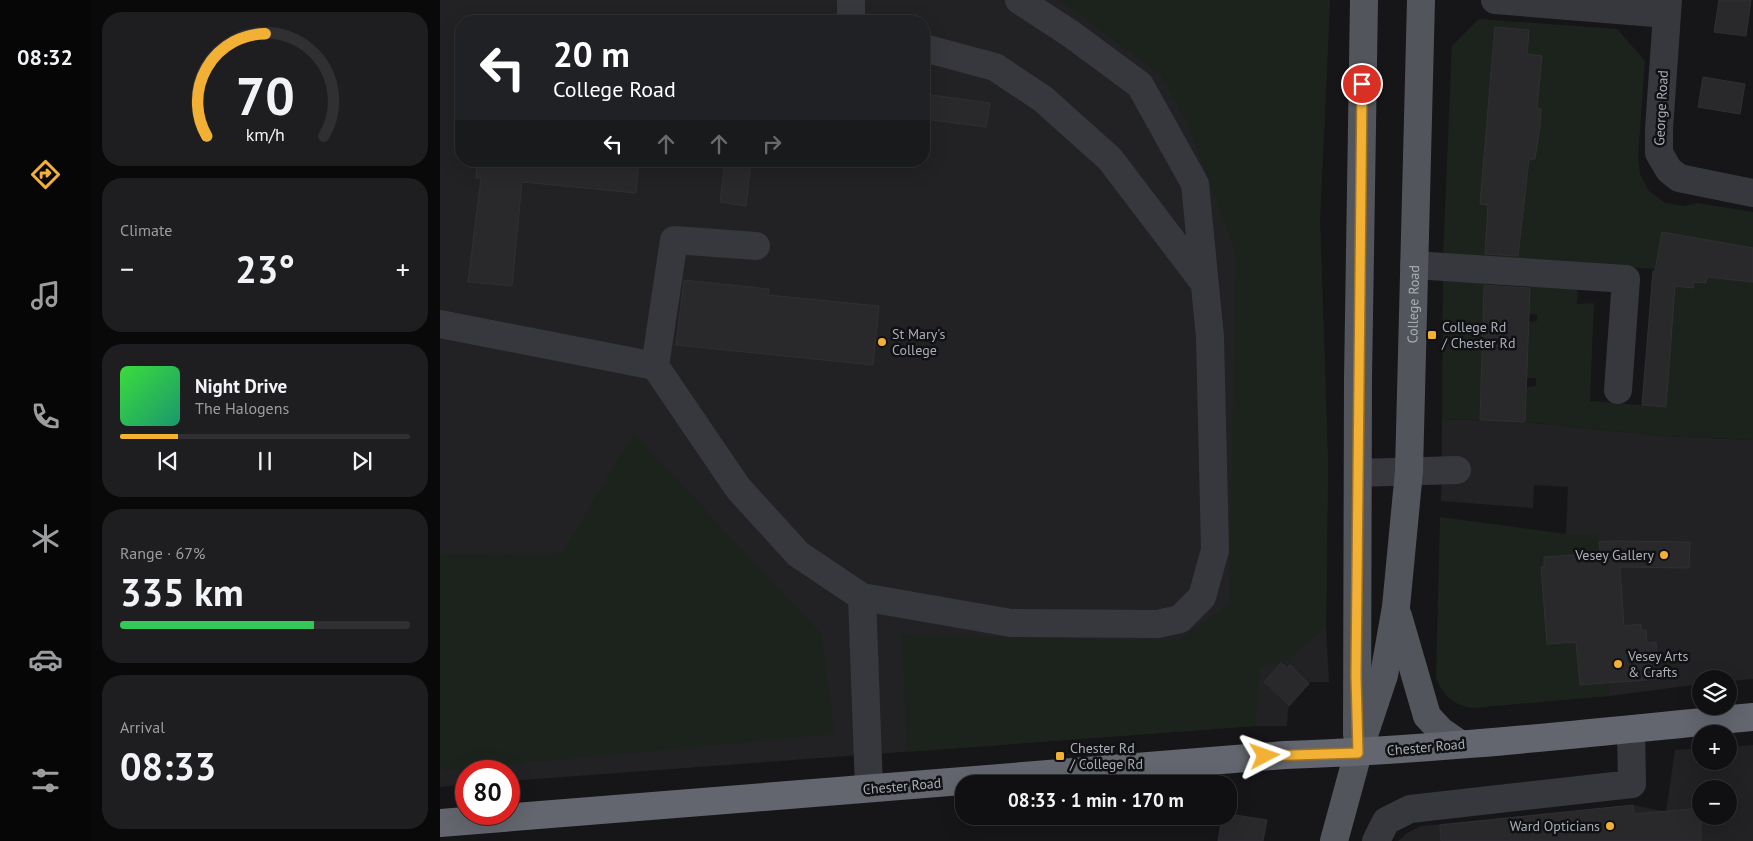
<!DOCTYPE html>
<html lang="en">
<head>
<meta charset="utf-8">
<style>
	:root { --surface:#101012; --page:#1e1e20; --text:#f1f3f6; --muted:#9c9d9f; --line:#303032; --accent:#f2b134 }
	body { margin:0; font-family:"PT Sans",sans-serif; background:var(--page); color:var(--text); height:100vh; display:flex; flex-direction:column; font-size:19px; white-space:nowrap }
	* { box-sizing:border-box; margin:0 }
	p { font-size:16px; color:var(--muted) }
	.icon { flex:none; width:28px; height:28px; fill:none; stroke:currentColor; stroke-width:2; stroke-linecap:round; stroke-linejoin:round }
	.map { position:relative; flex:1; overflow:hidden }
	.side { display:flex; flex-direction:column; gap:12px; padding:12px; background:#09090a; width:350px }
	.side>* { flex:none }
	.top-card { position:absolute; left:15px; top:15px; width:475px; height:152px; border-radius:20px; box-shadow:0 5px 20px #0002,0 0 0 1px var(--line); background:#202124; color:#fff; overflow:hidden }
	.buttons { position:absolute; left:1252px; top:670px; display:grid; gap:10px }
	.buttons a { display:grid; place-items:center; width:45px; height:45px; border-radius:50%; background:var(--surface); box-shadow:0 5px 20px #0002,0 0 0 1px var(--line); font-size:25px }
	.speed { position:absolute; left:15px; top:760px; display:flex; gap:10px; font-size:25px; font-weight:700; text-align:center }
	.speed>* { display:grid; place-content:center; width:65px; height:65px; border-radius:50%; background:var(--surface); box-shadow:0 5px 20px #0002,0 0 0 1px var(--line); line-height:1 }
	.speed .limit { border:8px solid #d22; background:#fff; color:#111 }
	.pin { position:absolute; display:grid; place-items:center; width:42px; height:42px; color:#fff; margin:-21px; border:2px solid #fff; border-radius:50%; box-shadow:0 1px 5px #0007 }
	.me { position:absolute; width:55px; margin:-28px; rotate:86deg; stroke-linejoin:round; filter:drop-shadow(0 0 4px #0008) }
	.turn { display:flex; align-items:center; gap:18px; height:105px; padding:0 15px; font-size:22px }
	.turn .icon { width:65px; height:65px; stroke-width:2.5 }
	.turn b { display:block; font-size:35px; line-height:42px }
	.lanes { display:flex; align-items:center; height:48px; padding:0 15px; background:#0003; justify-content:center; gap:25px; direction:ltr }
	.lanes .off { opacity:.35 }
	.big { font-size:38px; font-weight:700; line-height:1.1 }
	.side .tile { flex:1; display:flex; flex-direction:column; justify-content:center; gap:8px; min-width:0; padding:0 18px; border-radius:20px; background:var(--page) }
	.side .dial { align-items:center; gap:0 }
	.dial svg { height:130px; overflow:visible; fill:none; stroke:var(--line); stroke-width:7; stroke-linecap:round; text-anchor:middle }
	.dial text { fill:var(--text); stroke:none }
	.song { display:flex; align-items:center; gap:15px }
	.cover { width:60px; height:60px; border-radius:8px; background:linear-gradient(135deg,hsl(120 70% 55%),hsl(160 70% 35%)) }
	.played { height:5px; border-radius:2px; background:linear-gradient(90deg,var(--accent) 20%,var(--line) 20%) }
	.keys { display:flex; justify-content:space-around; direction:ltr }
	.heat { display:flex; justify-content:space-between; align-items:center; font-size:28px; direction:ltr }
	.charge { height:8px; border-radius:4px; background:linear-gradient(90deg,#34c759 67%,var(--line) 0) }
	.trip { position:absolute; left:515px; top:775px; width:282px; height:50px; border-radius:20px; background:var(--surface); box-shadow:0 5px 20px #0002,0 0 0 1px var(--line); font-weight:700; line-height:50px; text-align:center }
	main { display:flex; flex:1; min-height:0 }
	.tabs { display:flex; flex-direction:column; width:90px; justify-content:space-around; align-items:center; background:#060607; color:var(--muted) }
	.tabs .icon { width:35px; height:35px }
	.tabs .selected { color:var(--accent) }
	.tabs b { font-size:22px; color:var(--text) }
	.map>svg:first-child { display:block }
	.built { fill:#222225; fill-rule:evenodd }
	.green { fill:#1c231d }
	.building { fill:#29292c; stroke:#303034 }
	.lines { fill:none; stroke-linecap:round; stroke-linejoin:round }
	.minor { stroke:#37383d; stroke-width:28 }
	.major { stroke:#53555c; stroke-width:28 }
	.highway { stroke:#63666e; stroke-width:28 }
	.route-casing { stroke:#9d7322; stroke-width:12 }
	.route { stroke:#f2b134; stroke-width:9 }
	.poi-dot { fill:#f2b134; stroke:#111113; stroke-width:2 }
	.labels { text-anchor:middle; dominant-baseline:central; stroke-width:5; stroke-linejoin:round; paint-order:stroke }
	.street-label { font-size:14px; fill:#a8adb8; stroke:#111113 }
	.poi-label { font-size:14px; fill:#a8adb8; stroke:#111113; text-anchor:start }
</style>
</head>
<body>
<main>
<nav class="tabs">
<b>08:32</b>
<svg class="icon selected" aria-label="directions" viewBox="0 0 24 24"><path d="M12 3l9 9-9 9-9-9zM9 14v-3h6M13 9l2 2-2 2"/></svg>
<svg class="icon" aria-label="music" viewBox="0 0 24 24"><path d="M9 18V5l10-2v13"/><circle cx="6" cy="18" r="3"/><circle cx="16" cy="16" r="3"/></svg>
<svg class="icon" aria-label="phone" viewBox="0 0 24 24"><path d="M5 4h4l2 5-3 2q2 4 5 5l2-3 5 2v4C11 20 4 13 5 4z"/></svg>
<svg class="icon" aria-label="climate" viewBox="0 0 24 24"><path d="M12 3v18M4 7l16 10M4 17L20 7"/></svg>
<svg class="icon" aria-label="car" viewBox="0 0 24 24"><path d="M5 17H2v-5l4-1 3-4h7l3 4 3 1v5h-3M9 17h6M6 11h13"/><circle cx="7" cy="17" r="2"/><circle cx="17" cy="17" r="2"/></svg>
<svg class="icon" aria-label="filters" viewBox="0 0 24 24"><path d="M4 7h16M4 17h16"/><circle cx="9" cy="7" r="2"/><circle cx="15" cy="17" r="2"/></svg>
</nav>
<section class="side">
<div class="tile dial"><svg viewBox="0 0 100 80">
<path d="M14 69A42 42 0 1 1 86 69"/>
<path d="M14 69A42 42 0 0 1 50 6" stroke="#f2b134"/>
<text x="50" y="56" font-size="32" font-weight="700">70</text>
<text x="50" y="72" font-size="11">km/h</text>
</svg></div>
<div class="tile"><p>Climate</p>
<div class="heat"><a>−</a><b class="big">23°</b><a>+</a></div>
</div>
<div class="tile">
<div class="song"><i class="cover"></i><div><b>Night Drive</b><p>The Halogens</p></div></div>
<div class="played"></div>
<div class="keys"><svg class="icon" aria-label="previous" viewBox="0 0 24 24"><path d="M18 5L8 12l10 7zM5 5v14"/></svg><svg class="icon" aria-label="pause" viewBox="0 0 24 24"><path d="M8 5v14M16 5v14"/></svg><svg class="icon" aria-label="next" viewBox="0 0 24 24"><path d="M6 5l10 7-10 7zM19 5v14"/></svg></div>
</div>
<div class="tile"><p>Range · 67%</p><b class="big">335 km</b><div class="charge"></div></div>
<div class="tile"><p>Arrival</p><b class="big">08:33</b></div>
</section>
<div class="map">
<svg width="1313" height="841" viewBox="0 0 1313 841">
	<rect width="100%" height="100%" fill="#161618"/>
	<path class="built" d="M0,0H890L880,219L888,465L886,627L889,682H870L848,709L847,726H815L69,781V771H26V784L0,787ZM21,21H484V161H21Z
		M1002,419L1085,422L1223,436L1313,440V679L1289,681V679H1261V684L1169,696L1168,683L1140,685L1137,648L1158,535L1126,534L1128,487L1094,485L1093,508L1001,501Z
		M1313,745V841H958L967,833L981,826L1193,805L1226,812L1235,750L1261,748V761H1289V747ZM1261,789H1289V816H1261Z"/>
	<path class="green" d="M619,0H890L880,219L888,465L886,627L848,659L820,668L815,726L467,752L462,635L737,641L789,604L796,253L748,125L721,75Z
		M1039,19L1177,29L1205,61L1198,157L1200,174L1209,191L1225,203L1244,206L1257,203L1313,212V440L1223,436L1085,422L1087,387L1096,386V378H1086L1088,322L1097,321V314H1089L1090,279L1138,283L1137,304L1154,303L1150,401L1225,407L1236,272L1215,269L1003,256L1012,46Z
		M1003,277L1044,279L1040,420L1002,419Z
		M194,433L381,634L395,734L0,771V554L122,553Z
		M1000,517L1126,534H1158L1163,598L1137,648L1140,685L1168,683L1169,696L1032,708C1013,705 1002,695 996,677Z"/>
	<path class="building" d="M1279,0H1311L1306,36L1274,32Z
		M1055,27L1089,30L1087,54L1102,56L1097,108L1101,109L1100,126L1095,159H1089L1078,256L1045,254L1048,205L1040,204Z
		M1263,77L1305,84L1300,114L1258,107Z
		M484,94L550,103L546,127L484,119Z
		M37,161H199L196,193L82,182L72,286L28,282L41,178H36Z
		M285,161H311L306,206L280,202Z
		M1222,232L1313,248V282L1267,277L1266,283L1254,282L1253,288L1235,286L1226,407L1202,405L1213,271H1215Z
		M244,280L329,289L328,295L439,306L433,365L236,345Z
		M1044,285L1090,288L1085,422L1040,420Z
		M1176,541L1250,542L1249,568L1180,567L1184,626L1201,624V630H1206L1207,643L1216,642L1219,679L1140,685L1136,642L1107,644L1101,567H1104V557L1160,553L1159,542Z
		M841,663L847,668L850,665L869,684L849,705L824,682Z
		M1193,805L1194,814L1261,808V841H1001L1000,825Z
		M789,814L827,820L823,841H778L782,816H789Z"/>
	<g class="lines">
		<path class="minor" d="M411,0V21
			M1055,0L1227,14L1228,0
			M1227,14L1219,129V153L1229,170L1239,178L1313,193
			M484,48L555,67L603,99L670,159L765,284
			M316,246L234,240L215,366L298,488L358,554L422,597
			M974,265L1186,279L1178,390
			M0,324L215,366
			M918,473L1017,470
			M429,788L422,597L571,623L718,624L740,619L762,597L775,550L770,337L755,184L700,85L631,34L579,0
			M936,841L946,821L970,809L1192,784L1191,730"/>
		<g class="major">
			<path d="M958,616L987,716L1001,731L1020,744"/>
			<path d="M917,734L918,379L924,0"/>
			<path id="s1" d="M894,841L918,753L944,675L956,607L969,471L981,0"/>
		</g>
		<path class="highway" d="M0,823L845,755C1001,750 1157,732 1313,717"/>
	</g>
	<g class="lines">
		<defs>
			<path id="route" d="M825,756L918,753L916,676L922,84"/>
		</defs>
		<use href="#route" class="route-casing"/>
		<use href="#route" class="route"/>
	</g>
	<g class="poi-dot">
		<rect x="987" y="330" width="10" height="10" rx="2.5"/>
		<circle cx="442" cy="342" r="5"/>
		<circle cx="1224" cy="555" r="5"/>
		<circle cx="1178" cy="664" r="5"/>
		<rect x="615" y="751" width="10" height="10" rx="2.5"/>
		<circle cx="1170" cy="826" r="5"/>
	</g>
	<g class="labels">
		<g class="street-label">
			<text transform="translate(1221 108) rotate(-87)">George Road</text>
			<text stroke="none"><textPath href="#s1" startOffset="546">College Road</textPath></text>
			<text transform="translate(986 747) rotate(-5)">Chester Road</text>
			<text transform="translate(462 786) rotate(-5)">Chester Road</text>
		</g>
		<g class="poi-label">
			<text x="1002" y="327">College Rd<tspan x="1002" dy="16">/ Chester Rd</tspan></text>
			<text x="452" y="334">St Mary's<tspan x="452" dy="16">College</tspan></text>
			<text x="1214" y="555" text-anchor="end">Vesey Gallery</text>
			<text x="1188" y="656">Vesey Arts<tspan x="1188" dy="16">&amp; Crafts</tspan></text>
			<text x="630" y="748">Chester Rd<tspan x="630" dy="16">/ College Rd</tspan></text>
			<text x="1160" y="826" text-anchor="end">Ward Opticians</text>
		</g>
	</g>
</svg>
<div class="buttons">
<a><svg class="icon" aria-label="layers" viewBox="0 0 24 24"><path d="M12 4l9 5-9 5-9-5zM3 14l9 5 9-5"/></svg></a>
<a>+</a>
<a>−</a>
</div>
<div class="speed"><div class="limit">80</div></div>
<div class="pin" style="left:922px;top:84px;background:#d93025"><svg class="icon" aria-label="arrive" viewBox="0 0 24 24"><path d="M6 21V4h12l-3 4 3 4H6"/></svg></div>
<svg class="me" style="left:825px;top:756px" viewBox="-20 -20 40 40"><path d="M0-17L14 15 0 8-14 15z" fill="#f2b134" stroke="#fff" stroke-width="4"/></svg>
<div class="trip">08:33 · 1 min · 170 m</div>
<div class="top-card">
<div class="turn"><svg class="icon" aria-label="left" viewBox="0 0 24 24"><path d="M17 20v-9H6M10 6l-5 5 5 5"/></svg><div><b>20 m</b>College Road</div></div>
<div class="lanes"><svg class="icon" aria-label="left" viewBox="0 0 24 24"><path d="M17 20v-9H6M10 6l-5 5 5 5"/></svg><svg class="icon off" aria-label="ahead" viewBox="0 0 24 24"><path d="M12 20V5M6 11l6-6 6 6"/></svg><svg class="icon off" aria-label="ahead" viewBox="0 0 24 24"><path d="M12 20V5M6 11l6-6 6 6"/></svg><svg class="icon off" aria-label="right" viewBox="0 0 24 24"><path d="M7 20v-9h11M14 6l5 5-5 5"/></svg></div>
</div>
</div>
</main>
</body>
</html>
